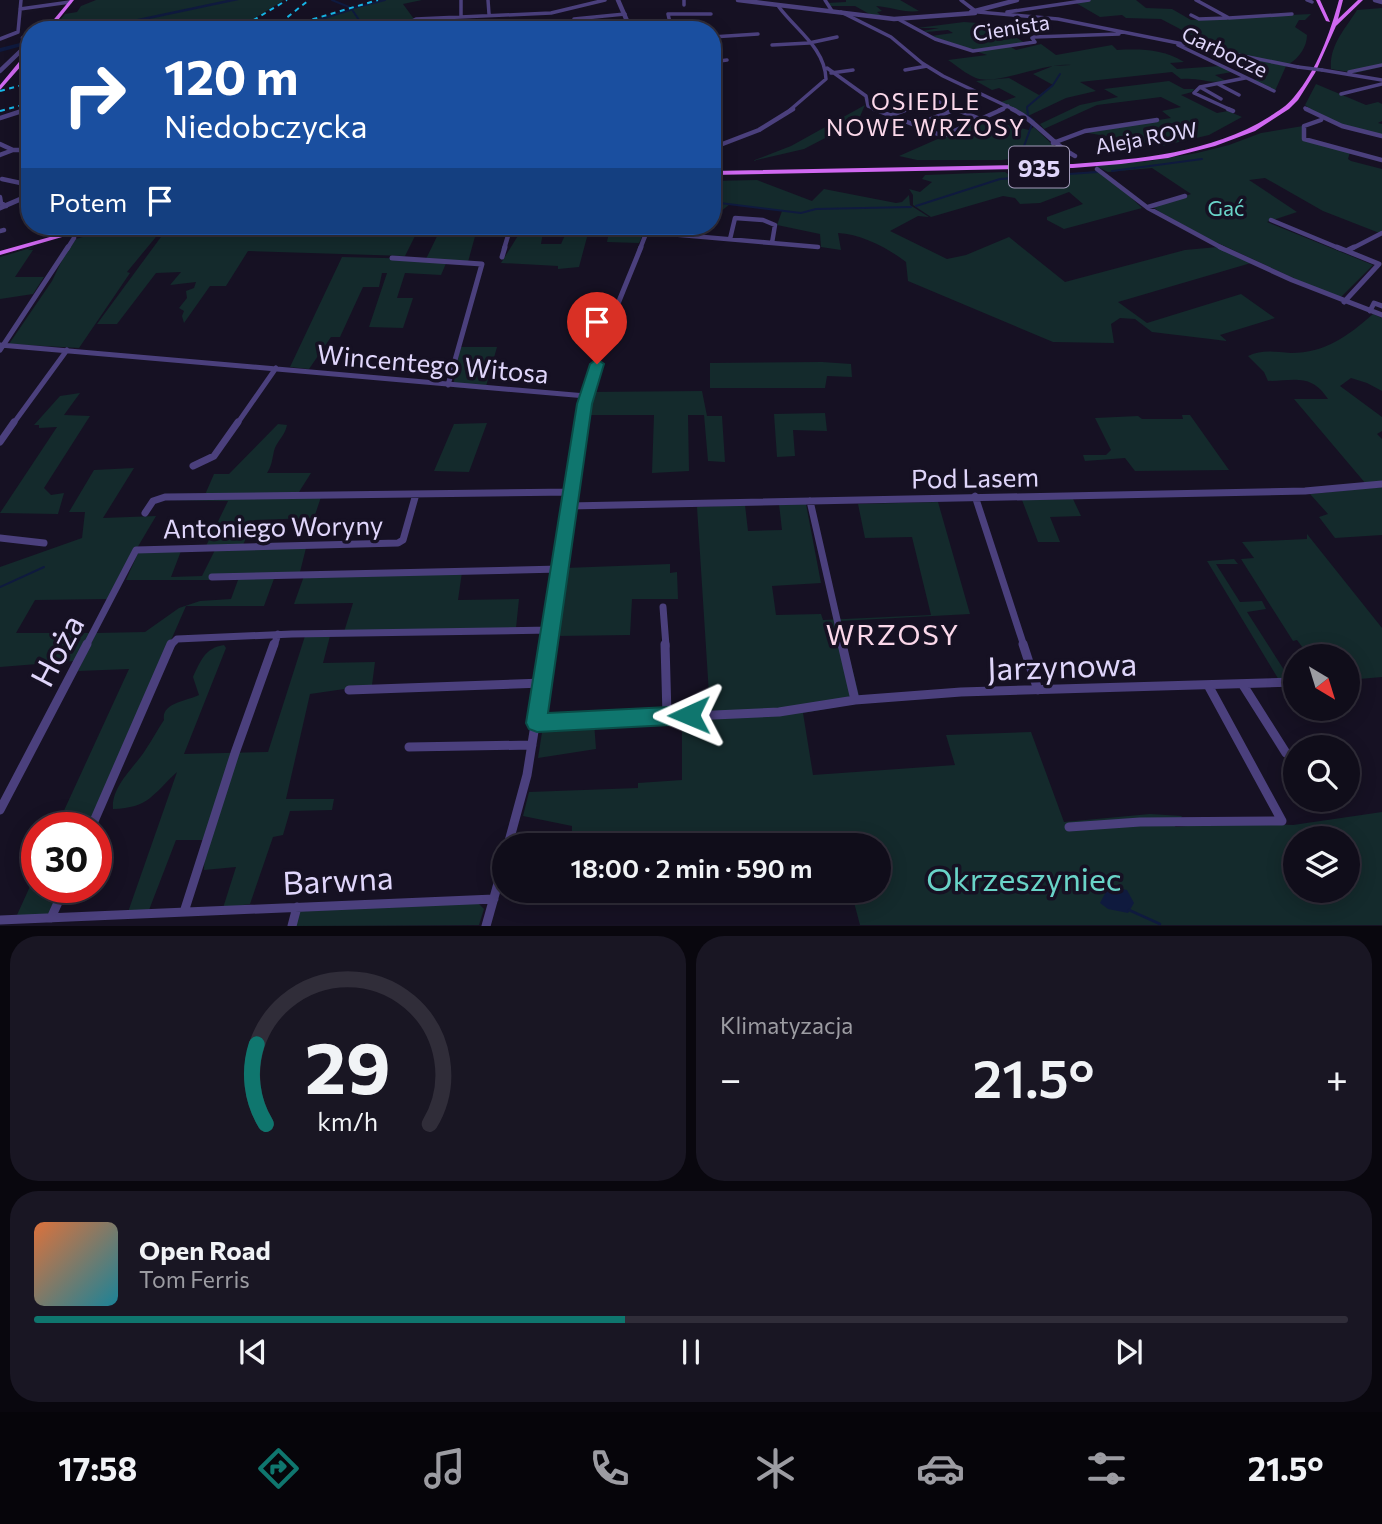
<!DOCTYPE html>
<html lang="pl">
<head>
<meta charset="utf-8">
<style>
	:root { --surface:#100d1a; --page:#191623; --text:#f1f3f6; --muted:#9c9ca2; --line:#302d39; --accent:#0f766e }
	body { margin:0; font-family:Commissioner,sans-serif; background:var(--page); color:var(--text); height:100vh; display:flex; flex-direction:column; font-size:26px; white-space:nowrap }
	* { box-sizing:border-box; margin:0 }
	p { font-size:23px; color:var(--muted) }
	.icon { flex:none; width:38px; height:38px; fill:none; stroke:currentColor; stroke-width:2; stroke-linecap:round; stroke-linejoin:round }
	.map { position:relative; height:926px; overflow:hidden }
	.drawer { display:flex; flex-direction:column; gap:10px; padding:10px; background:#09070e; flex:1 }
	.drawer>* { flex:none }
	.top-card { position:absolute; left:21px; top:21px; width:700px; height:214px; border-radius:28px; box-shadow:0 4px 18px #0003,0 0 0 2px var(--line); background:#1a4fa0; color:#fff; overflow:hidden }
	.needle { width:46px; rotate:142deg }
	.tools { position:absolute; left:1283px; top:644px; display:grid; gap:14px }
	.tools a { display:grid; place-items:center; width:77px; height:77px; border-radius:50%; background:var(--surface); box-shadow:0 4px 18px #0003,0 0 0 2px var(--line); font-size:35px }
	.speed { position:absolute; left:21px; top:812px; display:flex; gap:14px; font-size:35px; font-weight:700; text-align:center }
	.speed>* { display:grid; place-content:center; width:91px; height:91px; border-radius:50%; background:var(--surface); box-shadow:0 4px 18px #0003,0 0 0 2px var(--line); line-height:1 }
	.speed .limit { border:10px solid #d22; background:#fff; color:#111 }
	.pin { position:absolute; display:grid; place-items:center; width:60px; height:60px; color:#fff; margin:-72px -30px; border-radius:50% 50% 50% 0; rotate:-45deg; box-shadow:0 0 7px #0007 }
	.pin .icon { rotate:45deg }
	.me { position:absolute; width:77px; margin:-38px; rotate:269deg; stroke-linejoin:round; filter:drop-shadow(0 0 5px #0008) }
	.turn { display:flex; align-items:center; gap:24px; height:147px; padding:0 28px; font-size:32px }
	.turn .icon { width:91px; height:91px; stroke-width:2.5 }
	.turn b { display:block; font-size:49px; line-height:60px }
	.then { display:flex; align-items:center; height:66px; padding:0 28px; background:#0003; gap:14px; font-size:26px }
	.big { font-size:52px; font-weight:600; line-height:1.1 }
	.drawer .tile { flex:1; display:flex; flex-direction:column; justify-content:center; gap:10px; min-width:0; padding:0 24px; border-radius:28px; background:var(--page) }
	.drawer .dial { align-items:center; gap:0 }
	.dial svg { height:182px; overflow:visible; fill:none; stroke:var(--line); stroke-width:7; stroke-linecap:round; text-anchor:middle }
	.dial text { fill:var(--text); stroke:none }
	.song { display:flex; align-items:center; gap:21px }
	.cover { width:84px; height:84px; border-radius:10px; background:linear-gradient(135deg,hsl(20 70% 55%),hsl(190 70% 35%)) }
	.played { height:7px; border-radius:4px; background:linear-gradient(90deg,var(--accent) 45%,var(--line) 45%) }
	.keys { display:flex; justify-content:space-around; direction:ltr }
	.heat { display:flex; justify-content:space-between; align-items:center; font-size:38px; direction:ltr }
	.drawer .tiles { flex:1; display:grid; gap:10px; grid-template-columns:1fr 1fr }
	.tile:last-child { grid-column:span 2 }
	.trip { position:absolute; left:492px; top:833px; width:399px; height:70px; border-radius:35px; background:var(--surface); box-shadow:0 4px 18px #0003,0 0 0 2px var(--line); font-weight:600; line-height:70px; text-align:center }
	.menu { display:flex; height:112px; justify-content:space-around; align-items:center; background:#06050a; color:var(--muted) }
	.menu .icon { width:49px; height:49px }
	.menu .on { color:var(--accent) }
	.menu b { font-size:32px; color:var(--text) }
	.map>svg:first-child { display:block }
	.green { fill:#142a2c; fill-rule:evenodd }
	.water { fill:#0f1a3e }
	.lines { fill:none; stroke-linecap:round; stroke-linejoin:round }
	.stream-far1 { stroke:#0f1a3e; stroke-width:2 }
	.stream { stroke:#0f1a3e; stroke-width:2.5 }
	.river { fill:#0f1a3e; fill-rule:evenodd }
	.minor-far4 { stroke:#4b407d; stroke-width:3.5 }
	.minor-far3 { stroke:#4b407d; stroke-width:4.5 }
	.minor-far2 { stroke:#4b407d; stroke-width:5 }
	.minor-far1 { stroke:#4b407d; stroke-width:7 }
	.minor { stroke:#4b407d; stroke-width:9 }
	.tertiary-far1 { stroke:#4b407d; stroke-width:4.5 }
	.tertiary { stroke:#4b407d; stroke-width:5 }
	.primary { fill:#d068f1; fill-rule:evenodd }
	.rail { stroke:#16b6e7; stroke-width:2; stroke-dasharray:5 4.5; stroke-linecap:butt }
	.minor-bridge { stroke:#4b407d; stroke-width:3.5 }
	.route { fill:#0f766e; stroke:#0a4d48; stroke-width:2 }
	.labels { text-anchor:middle; dominant-baseline:central; stroke-width:7; stroke-linejoin:round; paint-order:stroke }
	.far-street-label { font-size:21px; fill:#e0d6fb; stroke:#161123 }
	.far-park-label { font-size:21px; fill:#69d4c8; stroke:#161123 }
	.far-neighbourhood-label { font-size:23px; letter-spacing:2px; fill:#fbd8ea; stroke:#161123 }
	.shield { fill:#161123; stroke:#a39bba; stroke-width:2 }
	.shield-label { font-size:24px; font-weight:bold; fill:#e0d6fb }
	.street-label { font-size:26px; fill:#e0d6fb; stroke:#161123 }
	.neighbourhood-label { font-size:28px; letter-spacing:2px; fill:#fbd8ea; stroke:#161123 }
	.near-street-label { font-size:32px; fill:#e0d6fb; stroke:#161123 }
	.near-park-label { font-size:32px; fill:#69d4c8; stroke:#161123 }
</style>
</head>
<body>
<div class="map">
<svg width="1382" height="926" viewBox="0 0 1382 926">
	<rect width="100%" height="100%" fill="#161123"/>
	<path class="green" d="M96,0H284L247,23L231,30H52L65,14L77,12L81,6Z
		M381,0H422L403,4L414,19L394,30H337L345,26L333,22L317,27L322,30H279Z
		M846,0H900L919,11C904,13 891,7 876,6L882,11L877,12L884,18L873,16L855,6H830L827,3L846,2Z
		M1091,0H1136L1146,8L1172,9L1191,20L1311,14L1305,20H1299L1295,27L1307,35C1307,47 1299,58 1289,64L1222,51L1161,19L1126,18L1122,15L1100,17L1076,3Z
		M1382,8V67L1355,73L1331,69C1329,45 1346,28 1357,10Z
		M964,22L978,23L987,30L1000,28L1025,43L1011,47L1016,50L1041,44L1056,55L1112,45L1117,50C1142,49 1163,49 1184,62L1170,63L1177,69L1220,66L1232,72L1215,75L1226,81C1210,84 1199,77 1181,79L1172,72L1080,82L1096,91L1066,98L1028,116L1001,102L1016,97L999,88L992,90L976,81L1009,78L1039,95L1053,85L1033,74L1053,66L1071,65C1045,62 996,86 976,78C966,74 957,66 948,60L987,55L931,36L953,33L948,30L926,32L923,31L939,28H917Z
		M1206,49L1286,66L1275,91L1254,80L1266,76Z
		M1169,81L1184,89H1194L1192,92L1181,95L1217,113L1228,111L1242,117L1209,135L1162,146L1083,132L1171,118L1162,111L1181,107L1161,97L1097,105L1044,129L1040,124L1080,105L1118,97L1104,89Z
		M1316,84L1366,105L1378,102L1382,104V121L1378,123L1382,124V135L1322,119L1305,105Z
		M865,105L858,121L804,149L752,161L791,146Z
		M983,119L1029,130L1034,127L1058,150L1029,151L1018,158L1002,160H917L899,156Z
		M1303,126L1302,138L1350,152L1348,159L1351,161L1382,169V234L1323,211L1265,178L1249,180L1297,212L1267,222L1373,265L1339,299L1209,239L1160,212L1153,207L1191,194L1152,168L1108,172L1094,165L1150,161L1197,153L1229,145L1261,133Z
		M1100,171L1110,178L1142,208L1064,229L1047,220V217L1083,204L1069,192L1040,203L1020,204L1015,198L1003,196L931,217L913,205V195L909,189L920,192L932,182L922,179L925,175L1005,172L1014,178Z
		M757,180L812,201L824,189L896,203L902,202L909,195L910,205L929,217L918,216L890,231L947,259L966,255L1009,237L1065,282L1185,250L1218,247L1251,263L1118,302L1147,323L1241,294L1275,318L1220,335L1227,341L1152,332L1135,319L1120,318L1111,324L1114,343L1053,342L908,281L906,262C888,248 861,234 838,233L841,250L821,247L820,234L777,225L782,211L730,204L720,212L712,211V181Z
		M118,226H165L127,272L130,273L79,348L9,344L52,281L64,256L76,239Z
		M169,226H348V229L372,230L374,226H420L405,256L248,251L226,286H210L184,323L182,316L184,311L179,308L187,298L186,291L194,288L196,282L170,285L181,272L156,273L117,324H97Z
		M442,226H475L474,229H477L468,262L447,261L441,275L405,273L397,298H413L403,328L369,327L387,273H382L379,287H363L340,337H331L309,369L290,367L342,257L426,259Z
		M524,226H544L541,244H561L569,226H590L579,267L558,269V266L501,263Z
		M593,226H647L639,243L607,242L609,232L591,231Z
		M34,247L28,250H33L15,277H44L33,294L0,299V257Z
		M1373,314L1382,318V391L1367,383L1351,378L1340,386L1382,417V431L1377,434L1382,439V482L1366,484L1294,399H1328C1312,374 1296,380 1268,381L1264,372L1248,356C1263,349 1274,352 1291,353C1325,353 1348,336 1373,314Z
		M460,347H497L485,390L453,387Z
		M822,362L851,364L852,377L827,376L825,388H710V363Z
		M702,391L707,416H727H722L725,462L708,461L704,415H688L689,471L652,473L654,415H585L590,392Z
		M80,393L64,415L90,416L44,488L51,495L64,493L58,514L0,513L57,427L39,428V425H34L60,396Z
		M825,413L827,431L793,430L795,456L777,457L774,414Z
		M1182,415H1190L1229,470L1135,471L1125,458L1085,461L1083,455H1106L1111,450L1095,418L1138,416L1142,419H1183Z
		M487,423L469,472L434,471L454,424Z
		M278,424L287,425C285,436 276,442 274,451C272,460 272,465 267,473H311L299,492L321,497L314,518L254,520L243,545L206,546L228,501L165,500L204,497L214,474H229Z
		M134,468L103,518L156,516L107,599L35,600L16,633H90L75,661L0,667V567L82,538L85,512H69L94,470Z
		M1382,487V535L1335,538L1319,517L1328,514L1310,494Z
		M1073,499L1081,516L1050,517L1060,542H1038L1022,500Z
		M938,502L970,614L840,621L861,703L803,713L813,775L955,765L946,735L1031,732L1064,822L1150,814L1182,816L1175,827L1222,823L1293,825L1382,812V925H860L851,891H878V845H572V826L523,816L529,792L638,788V783L682,780V720L710,710L697,507L745,505L748,531L782,530L779,504H806L821,583L772,586L776,615L821,614L823,620L931,615L912,537L865,538L858,504ZM1295,838H1348V891H1295Z
		M1307,534L1382,628V677L1348,680V656H1309L1297,640L1293,641L1241,559L1254,558L1242,542L1307,539Z
		M306,548L300,572H462L458,600L519,599L516,628L344,632L353,603L294,604L304,576H275L264,606H186L89,828H56L129,669L78,671L96,633L145,632L179,608L200,601L231,599L238,580H126L138,553L181,551L171,577L202,576L215,550Z
		M1234,559L1238,564H1216L1240,602L1262,601L1266,609L1247,612L1286,673L1295,672V679L1279,680L1207,561Z
		M670,564V573L677,572L678,599H632L630,635L556,636L565,568Z
		M305,636H330L323,663L375,662L372,685L310,694L286,799H334L332,810L290,811L283,835L273,837L250,904L223,908L236,867L204,870L205,840H176L149,910L128,912L177,772C153,794 149,808 113,809C111,786 135,767 146,749C152,740 158,729 164,720C161,703 187,701 199,695L193,677C201,660 205,648 224,645L226,648L184,754L268,752Z
		M594,722L596,749L538,758L543,726Z
		M37,871V887H64L52,915H17Z
		M530,891H631L571,898L570,896L527,905Z
		M478,903L484,909L479,925L293,926L296,911Z"/>
	<path class="water" d="M1109,886L1127,890L1134,903L1128,913L1108,909L1100,903Z"/>
	<g class="lines">
		<path class="stream-far1" d="M332,0L349,7
			M353,8L385,0
			M353,11L361,23L355,25L381,30
			M363,24L393,28
			M287,30L353,9
			M1034,121L1028,116L1027,107L1053,85L1060,74
			M1013,162L1010,158L1023,149L1032,124
			M1112,171L1202,159
			M712,202L801,213L816,209L911,207
			M916,206L1000,179L1097,172
			M0,587L44,567"/>
		<path class="stream" d="M1129,910L1160,924"/>
		<path class="river" d="M227,0H239L98,30H85Z
			M24,42L27,44L26,45L0,52V48Z"/>
		<path class="minor-far4" d="M461,0V25
			M488,0L489,14
			M684,0V5
			M825,0L832,11
			M961,0L974,10
			M1196,0L1229,18L1292,14
			M1307,0L1312,2
			M779,7C796,30 825,48 826,79L790,110
			M20,9L70,2
			M841,12L891,37L922,63L943,76L1015,110
			M978,12L1058,19L1298,67
			M1007,12L1089,0
			M1191,15L1199,19L1227,18
			M574,19L625,14
			M898,19L935,39L973,51L1035,42L1032,38L1034,37L1119,34
			M593,24L596,30
			M557,27V30
			M395,30L416,19L551,13L605,0
			M634,30L671,27L668,14H711
			M712,37L758,34
			M0,39L18,32L21,0
			M772,45L809,43L837,37
			M1178,45L1274,91
			M712,62L727,60
			M827,68L866,96L868,106L879,110
			M905,70L927,66
			M1322,70L1382,80
			M1349,72L1382,65
			M831,73L853,70
			M1218,84L1239,95
			M1200,87L1194,93L1231,110
			M1341,94L1382,84
			M1221,99L1200,87L1245,78
			M1305,108L1309,110
			M23,110L30,108
			M904,110L932,99L959,110
			M953,110L956,109
			M999,110L1008,106"/>
		<path class="minor-far3" d="M874,109L943,136L1003,109
			M955,109L980,119
			M1012,109C1036,120 1051,144 1075,156
			M1228,109L1233,111
			M1306,109L1342,126L1382,136
			M712,111V114
			M892,115L908,109
			M0,118L28,109
			M1321,120L1304,126V139L1382,160
			M916,125L956,109
			M1053,143L1085,131L1157,120
			M0,144L13,150
			M712,148L759,130L793,109
			M0,155L13,150H30
			M1097,169L1148,208L1224,249
			M2,179L30,185
			M0,197L1,203L6,206
			M1148,207L1185,196
			M1271,220L1341,249
			M0,231L4,230
			M646,232L772,243L775,225L763,220L735,218L730,239
			M772,243L818,247
			M67,249L74,238
			M504,249L511,226
			M640,249L649,226
			M1351,249L1382,233"/>
		<path class="minor-far2" d="M1220,247L1292,280L1382,315
			M1337,247L1379,264L1344,302
			M1348,250L1354,247
			M502,257L505,247
			M392,258L482,264L448,385
			M1370,311L1374,303L1382,306
			M0,345L586,396
			M0,350L68,247
			M13,424L67,350
			M237,424L276,368
			M582,424C591,362 618,305 641,247"/>
		<path class="minor-far1" d="M0,442L14,422
			M193,466L214,456L238,422
			M975,496L1024,646
			M810,501L843,646
			M569,506L1305,491L1382,484
			M145,513L153,501L165,497L572,492
			M0,538L44,543
			M212,577L560,569
			M663,607L666,646
			M86,646L136,550L398,543L403,540L416,494
			M170,646L177,639L292,634L551,630
			M274,646L278,634
			M548,646L582,422"/>
		<path class="minor" d="M665,644L667,715
			M842,644L855,700
			M1023,644L1038,690
			M1243,685L1286,753
			M349,690L543,683
			M536,723L779,712L855,700L961,692L1295,682
			M409,747L532,745
			M0,810L87,644
			M1069,827L1140,822L1282,821L1208,685
			M91,828L171,644
			M508,845L527,775L548,644
			M184,912L235,753L274,644
			M51,918L65,887
			M0,920L494,899
			M292,926L297,907
			M486,926L504,862"/>
		<path class="tertiary-far1" d="M618,0L631,30
			M738,0L894,19L975,13
			M1375,0L1382,2
			M971,12L1017,0
			M0,71L29,43L23,38L30,33"/>
		<path class="tertiary" d="M0,208L30,195"/>
		<path class="primary" d="M70,0H74L50,30H45Z
			M1316,0H1320L1330,22L1326,21Z
			M1339,0H1343L1338,19L1358,0H1363L1336,26L1315,73L1298,100L1289,109L1255,131L1215,146L1168,158L1121,164L1073,168L712,175V171L1073,164C1140,159 1211,153 1269,117C1278,111 1287,106 1294,97C1317,70 1330,33 1339,0Z
			M28,51H30V56L0,90V85Z
			M89,226H100L0,255V251Z"/>
		<path class="rail" d="M280,23L309,0
			M237,30L287,0
			M276,30L378,0
			M0,91L30,83
			M0,111L30,103"/>
		<path class="minor-bridge" d="M1298,67L1322,70"/>
	</g>
	<path class="route" d="M597,359L604,364L592,404L548,713L689,706L697,709L700,715L697,722L689,724L537,732L529,729L526,723L577,404L590,364Z"/>
	<g class="labels">
		<g class="far-street-label">
			<text transform="translate(1011 27) rotate(-9)">Cienista</text>
			<text transform="translate(1225 51) rotate(25)">Garbocze</text>
			<text transform="translate(1146 137) rotate(-10)">Aleja ROW</text>
		</g>
		<g class="far-park-label">
			<text x="1226" y="207">Gać</text>
		</g>
		<g class="far-neighbourhood-label">
			<text x="926" y="101">OSIEDLE<tspan x="926" dy="26">NOWE WRZOSY</tspan></text>
		</g>
		<rect class="shield" x="1009" y="146.5" width="60" height="41" rx="5"/>
		<g class="shield-label">
			<text x="1039" y="167">935</text>
		</g>
		<g class="street-label">
			<text transform="translate(433 363) rotate(5)">Wincentego Witosa</text>
			<text transform="translate(975 477) rotate(-1)">Pod Lasem</text>
			<text transform="translate(273 526) rotate(-1)">Antoniego Woryny</text>
		</g>
		<g class="neighbourhood-label">
			<text x="893" y="634">WRZOSY</text>
		</g>
		<g class="near-street-label">
			<text transform="translate(56 650) rotate(-62)">Hoża</text>
			<text transform="translate(1062 665) rotate(-2)">Jarzynowa</text>
			<text transform="translate(338 879) rotate(-3)">Barwna</text>
		</g>
		<g class="near-park-label">
			<text x="1024" y="878">Okrzeszyniec</text>
		</g>
	</g>
</svg>
<div class="tools">
<a><svg class="needle" viewBox="-14 -14 28 28"><path d="M0-13l5 13h-10z" fill="#e53935"/><path d="M0 13l5-13h-10z" fill="#9c9ca2"/></svg></a>
<a><svg class="icon" aria-label="search" viewBox="0 0 24 24"><circle cx="10" cy="10" r="6"/><path d="M15 15l6 6"/></svg></a>
<a><svg class="icon" aria-label="layers" viewBox="0 0 24 24"><path d="M12 4l9 5-9 5-9-5zM3 14l9 5 9-5"/></svg></a>
</div>
<div class="speed"><div class="limit">30</div></div>
<div class="pin" style="left:597px;top:364px;background:#d93025"><svg class="icon" aria-label="arrive" viewBox="0 0 24 24"><path d="M6 21V4h12l-3 4 3 4H6"/></svg></div>
<svg class="me" style="left:689px;top:715px" viewBox="-20 -20 40 40"><path d="M0-17L14 15 0 8-14 15z" fill="#0f766e" stroke="#fff" stroke-width="4"/></svg>
<div class="trip">18:00 · 2 min · 590 m</div>
<div class="top-card">
<div class="turn"><svg class="icon" aria-label="right" viewBox="0 0 24 24"><path d="M7 20v-9h11M14 6l5 5-5 5"/></svg><div><b>120 m</b>Niedobczycka</div></div>
<div class="then">Potem<svg class="icon" aria-label="arrive" viewBox="0 0 24 24"><path d="M6 21V4h12l-3 4 3 4H6"/></svg></div>
</div>
</div>
<section class="drawer">
<div class="tiles">
<div class="tile dial"><svg viewBox="0 0 100 80">
<path d="M14 69A42 42 0 1 1 86 69"/>
<path d="M14 69A42 42 0 0 1 10 34" stroke="#0f766e"/>
<text x="50" y="56" font-size="32" font-weight="700">29</text>
<text x="50" y="72" font-size="11">km/h</text>
</svg></div>
<div class="tile"><p>Klimatyzacja</p>
<div class="heat"><a>−</a><b class="big">21.5°</b><a>+</a></div>
</div>
<div class="tile">
<div class="song"><i class="cover"></i><div><b>Open Road</b><p>Tom Ferris</p></div></div>
<div class="played"></div>
<div class="keys"><svg class="icon" aria-label="previous" viewBox="0 0 24 24"><path d="M18 5L8 12l10 7zM5 5v14"/></svg><svg class="icon" aria-label="pause" viewBox="0 0 24 24"><path d="M8 5v14M16 5v14"/></svg><svg class="icon" aria-label="next" viewBox="0 0 24 24"><path d="M6 5l10 7-10 7zM19 5v14"/></svg></div>
</div>
</div>
</section>
<nav class="menu">
<b>17:58</b>
<svg class="icon on" aria-label="directions" viewBox="0 0 24 24"><path d="M12 3l9 9-9 9-9-9zM9 14v-3h6M13 9l2 2-2 2"/></svg>
<svg class="icon" aria-label="music" viewBox="0 0 24 24"><path d="M9 18V5l10-2v13"/><circle cx="6" cy="18" r="3"/><circle cx="16" cy="16" r="3"/></svg>
<svg class="icon" aria-label="phone" viewBox="0 0 24 24"><path d="M5 4h4l2 5-3 2q2 4 5 5l2-3 5 2v4C11 20 4 13 5 4z"/></svg>
<svg class="icon" aria-label="climate" viewBox="0 0 24 24"><path d="M12 3v18M4 7l16 10M4 17L20 7"/></svg>
<svg class="icon" aria-label="car" viewBox="0 0 24 24"><path d="M5 17H2v-5l4-1 3-4h7l3 4 3 1v5h-3M9 17h6M6 11h13"/><circle cx="7" cy="17" r="2"/><circle cx="17" cy="17" r="2"/></svg>
<svg class="icon" aria-label="filters" viewBox="0 0 24 24"><path d="M4 7h16M4 17h16"/><circle cx="9" cy="7" r="2"/><circle cx="15" cy="17" r="2"/></svg>
<b>21.5°</b>
</nav>
</body>
</html>
